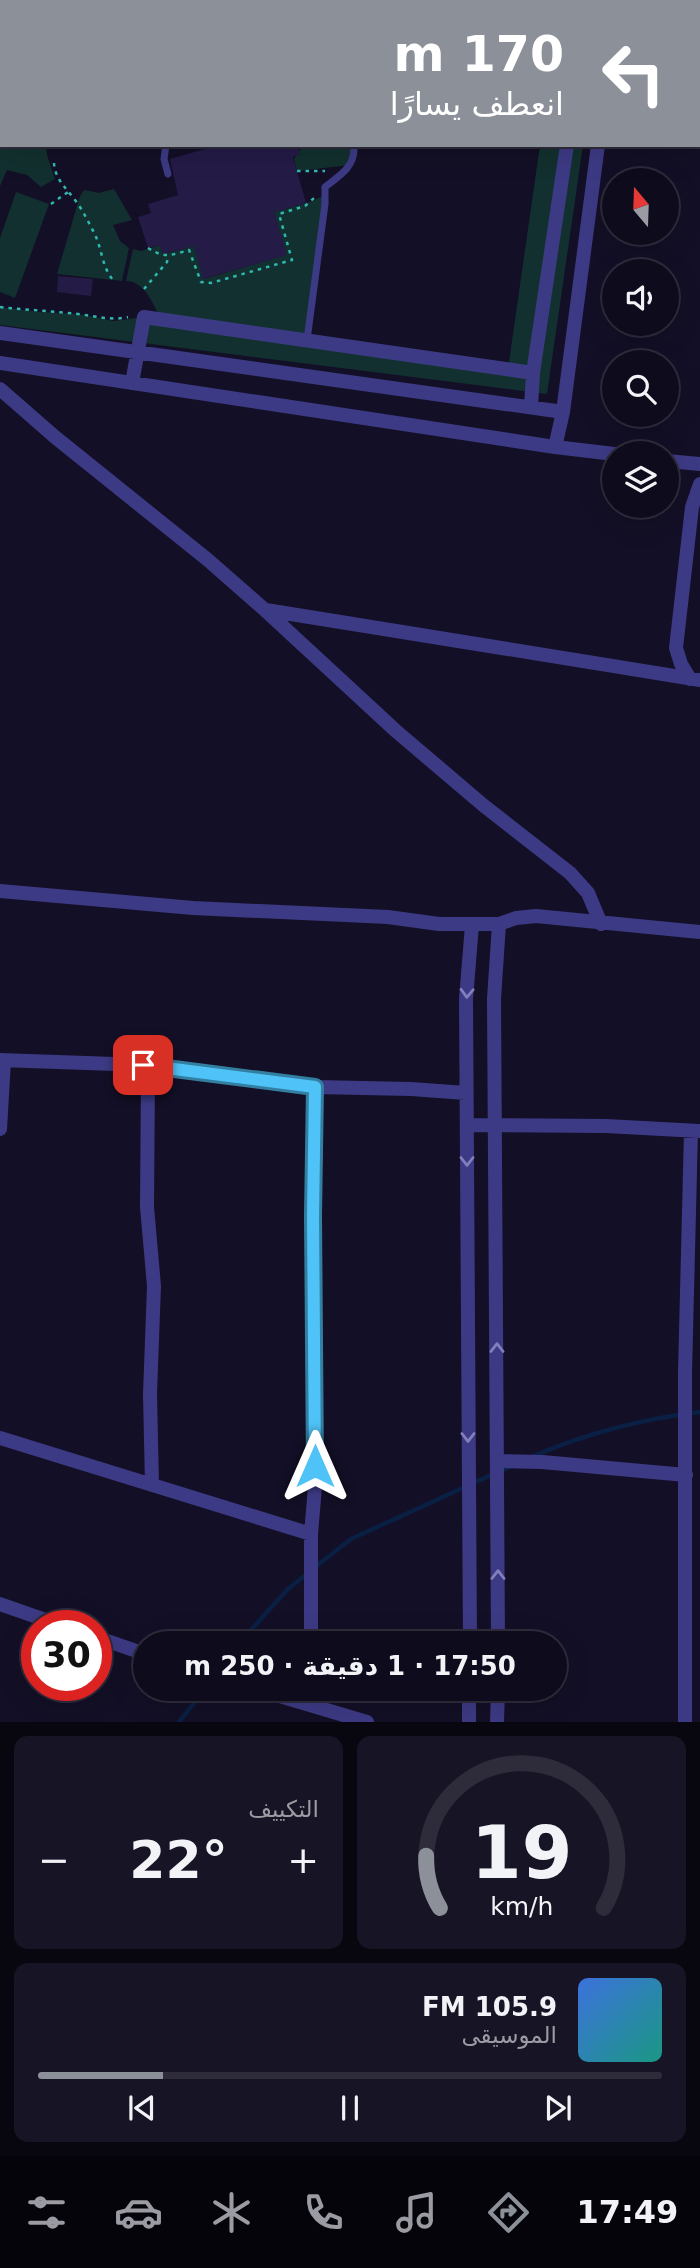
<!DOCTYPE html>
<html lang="ar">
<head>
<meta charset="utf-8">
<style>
	:root { --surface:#0e0b1c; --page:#171425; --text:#f1f3f6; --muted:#9b9ba3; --line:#2e2b3b; --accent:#8c9099 }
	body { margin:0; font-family:"DejaVu Sans",Vazirmatn,sans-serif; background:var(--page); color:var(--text); direction:rtl; height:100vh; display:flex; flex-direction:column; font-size:26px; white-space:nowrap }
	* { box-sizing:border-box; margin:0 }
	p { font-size:23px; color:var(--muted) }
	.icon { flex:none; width:38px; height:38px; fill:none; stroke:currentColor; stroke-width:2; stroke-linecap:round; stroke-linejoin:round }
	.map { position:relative; height:1722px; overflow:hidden; direction:ltr }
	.sheet { display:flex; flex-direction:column; gap:14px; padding:14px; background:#08060f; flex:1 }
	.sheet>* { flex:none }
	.banner { position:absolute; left:0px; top:0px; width:700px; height:147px; box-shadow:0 7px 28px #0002,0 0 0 2px var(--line); direction:rtl; background:#8c9099; color:#fff; overflow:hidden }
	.needle { width:46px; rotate:341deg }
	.controls { position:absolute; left:602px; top:168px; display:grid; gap:14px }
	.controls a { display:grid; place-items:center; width:77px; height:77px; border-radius:50%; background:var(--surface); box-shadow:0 7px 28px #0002,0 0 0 2px var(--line); font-size:35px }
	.speed { position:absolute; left:21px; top:1610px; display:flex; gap:14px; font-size:35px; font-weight:700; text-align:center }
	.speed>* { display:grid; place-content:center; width:91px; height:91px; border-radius:50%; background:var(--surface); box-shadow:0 7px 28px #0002,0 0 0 2px var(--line); line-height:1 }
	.speed .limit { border:10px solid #d22; background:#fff; color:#111 }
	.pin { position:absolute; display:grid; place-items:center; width:60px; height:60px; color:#fff; margin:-30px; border-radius:14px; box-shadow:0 4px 10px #0006 }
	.me { position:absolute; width:77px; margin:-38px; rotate:0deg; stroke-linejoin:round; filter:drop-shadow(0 0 5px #0008) }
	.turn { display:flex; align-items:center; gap:24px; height:147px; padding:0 21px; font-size:32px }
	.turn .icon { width:91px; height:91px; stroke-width:2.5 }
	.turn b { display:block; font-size:49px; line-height:60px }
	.big { font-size:52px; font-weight:700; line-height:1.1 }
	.sheet .widget { flex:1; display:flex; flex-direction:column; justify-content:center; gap:10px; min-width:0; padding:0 24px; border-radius:14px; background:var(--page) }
	.sheet .dial { align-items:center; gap:0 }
	.dial svg { height:182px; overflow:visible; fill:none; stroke:var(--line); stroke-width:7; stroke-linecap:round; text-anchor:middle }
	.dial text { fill:var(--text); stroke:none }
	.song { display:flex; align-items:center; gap:21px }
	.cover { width:84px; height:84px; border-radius:10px; background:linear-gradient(135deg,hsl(220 70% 55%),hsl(170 70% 35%)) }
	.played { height:7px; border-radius:4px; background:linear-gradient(90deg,var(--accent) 20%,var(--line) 20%) }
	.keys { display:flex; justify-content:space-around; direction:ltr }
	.heat { display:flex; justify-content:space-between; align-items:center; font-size:38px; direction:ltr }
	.sheet .tiles { flex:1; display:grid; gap:14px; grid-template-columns:1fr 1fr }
	.widget:last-child { grid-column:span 2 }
	.trip { position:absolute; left:133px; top:1631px; width:434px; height:70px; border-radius:35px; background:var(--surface); box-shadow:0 7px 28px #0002,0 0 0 2px var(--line); font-weight:700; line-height:70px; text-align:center; direction:rtl }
	.tabs { display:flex; height:112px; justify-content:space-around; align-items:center; background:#06040b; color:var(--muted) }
	.tabs .icon { width:49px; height:49px }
	.tabs .on { color:var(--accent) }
	.tabs b { font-size:32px; color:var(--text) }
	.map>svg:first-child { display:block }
	.green { fill:#12302f }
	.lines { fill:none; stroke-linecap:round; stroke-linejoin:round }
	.stream { stroke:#0a1f44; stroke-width:4.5 }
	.building { fill:#241b47 }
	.path { stroke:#2fb8b0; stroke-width:2.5; stroke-dasharray:3.5 5; stroke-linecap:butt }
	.service { stroke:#3d3a85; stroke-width:7 }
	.minor { stroke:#3d3a85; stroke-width:14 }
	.oneway { stroke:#837fbc }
	.route-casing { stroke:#337fa1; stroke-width:18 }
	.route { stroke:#4fc3f7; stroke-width:12 }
</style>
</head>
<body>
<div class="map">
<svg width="700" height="1722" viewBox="0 0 700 1722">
	<rect width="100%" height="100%" fill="#130f26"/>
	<path class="green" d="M0,130H2V145H46L47,155L55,179L41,187L27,175L7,170L0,186Z
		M303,145H351V165L297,171L294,159Z
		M540,145H583L547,394L0,325V307L38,312L78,314L114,321L144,317L161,318C153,305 145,281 126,281L133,249L141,251L160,245L163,254L194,246L204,279L286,255L274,212L310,202L325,195L308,340L508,369Z
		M114,189L132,220L113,225L120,241L129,248L122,281L57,274L80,196L84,190L99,193Z
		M16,192L49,204L15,298L0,292V238Z"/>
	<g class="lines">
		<path class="stream" d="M534,1456C587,1433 642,1419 700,1412
			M473,1483L510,1467
			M314,1568L351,1539L465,1487
			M239,1643L288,1589L307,1574
			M179,1722L205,1689"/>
	</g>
	<path class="building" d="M219,145H298L300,155L293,157L306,203L274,212L287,255L203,279L194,246L163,254L160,245L148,248L138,217L151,213L148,204L178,195L170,159Z
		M58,276L93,279L91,296L57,292Z"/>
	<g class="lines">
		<path class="path" d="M87,2L88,0
			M260,2L261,0
			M0,7L2,8
			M54,163C55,179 66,188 75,200C82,209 87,219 92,229C102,245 101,266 113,280
			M297,171H325
			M51,204L68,192
			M148,248C165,259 171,255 189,250L201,282L211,283L292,260L279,214L305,206L314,198
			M144,289L167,262L168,256
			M0,307C26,310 52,311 78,314C96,316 111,321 128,317"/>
		<path class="service" d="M166,145L164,159L168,174
			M307,340L325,204V187C339,176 355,167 354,147L351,145"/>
		<path class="minor" d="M33,2L34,0
			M588,2L589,0
			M617,2V0
			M0,88L2,83
			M0,130H2
			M0,333L563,412
			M0,363L555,447L614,454
			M132,383L144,317L533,373L567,145
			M0,389L55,437L208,560L265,610L396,731L483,805L570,873L588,893L601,924
			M531,407L533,373
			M555,447L563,412L598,145
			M667,461L700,464
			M266,610L700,680
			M690,679L681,664L676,648L692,507L700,484
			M0,891L193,908L388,917L439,924H499L516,918L536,916L700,932
			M0,1060L143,1065L315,1087
			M143,1065L148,1072L147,1207L154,1286L150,1394L152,1485
			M467,1125L606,1126L699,1131
			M0,1129L4,1061
			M0,1438L311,1534
			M497,1461L542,1462L686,1475
			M0,1604L63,1626
			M96,1637L145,1654
			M311,1643V1534L315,1487L313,1216L315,1087L411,1089L466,1093
			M470,1643L466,999L472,925
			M498,1643L494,999L499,924
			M256,1689L367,1722
			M310,1705V1689
			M469,1722V1689
			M497,1722L498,1689
			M685,1722V1373L691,1131"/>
	</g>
	<defs><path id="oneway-chevron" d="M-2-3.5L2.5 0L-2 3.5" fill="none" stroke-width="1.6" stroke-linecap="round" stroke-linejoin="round" transform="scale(1.75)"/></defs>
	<g class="oneway">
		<use href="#oneway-chevron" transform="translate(467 993) rotate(92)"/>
		<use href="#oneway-chevron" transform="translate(467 1161) rotate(90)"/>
		<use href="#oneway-chevron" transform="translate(497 1348) rotate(-90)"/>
		<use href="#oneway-chevron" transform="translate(468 1437) rotate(90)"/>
		<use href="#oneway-chevron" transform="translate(498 1575) rotate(-90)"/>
	</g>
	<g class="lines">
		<defs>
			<path id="route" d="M143,1065L315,1087L313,1216L315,1466"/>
		</defs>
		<use href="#route" class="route-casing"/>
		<use href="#route" class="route"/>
	</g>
</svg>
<div class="controls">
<a><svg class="needle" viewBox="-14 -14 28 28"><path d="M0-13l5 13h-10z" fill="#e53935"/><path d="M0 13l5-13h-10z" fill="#9b9ba3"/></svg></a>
<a><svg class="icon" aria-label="sound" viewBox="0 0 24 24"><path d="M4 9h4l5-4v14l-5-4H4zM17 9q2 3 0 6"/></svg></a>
<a><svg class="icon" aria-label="search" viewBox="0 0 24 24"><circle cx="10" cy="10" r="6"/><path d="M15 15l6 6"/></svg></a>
<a><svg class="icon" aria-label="layers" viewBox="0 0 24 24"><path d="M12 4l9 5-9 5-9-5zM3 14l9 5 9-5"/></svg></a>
</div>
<div class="speed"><div class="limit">30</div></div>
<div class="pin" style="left:143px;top:1065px;background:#d93025"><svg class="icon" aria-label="arrive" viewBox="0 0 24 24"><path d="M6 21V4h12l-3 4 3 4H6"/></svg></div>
<svg class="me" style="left:315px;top:1466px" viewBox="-20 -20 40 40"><path d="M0-17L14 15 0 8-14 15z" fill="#4fc3f7" stroke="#fff" stroke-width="4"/></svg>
<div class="trip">17:50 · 1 دقيقة · 250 m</div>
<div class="banner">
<div class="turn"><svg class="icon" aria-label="left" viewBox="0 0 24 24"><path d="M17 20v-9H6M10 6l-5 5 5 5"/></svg><div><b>170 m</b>انعطف يسارًا</div></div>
</div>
</div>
<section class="sheet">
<div class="tiles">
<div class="widget dial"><svg viewBox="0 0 100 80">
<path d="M14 69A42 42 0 1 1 86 69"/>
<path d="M14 69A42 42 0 0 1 8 46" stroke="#8c9099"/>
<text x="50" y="56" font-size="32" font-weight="700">19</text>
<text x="50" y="72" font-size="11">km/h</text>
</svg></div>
<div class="widget"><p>التكييف</p>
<div class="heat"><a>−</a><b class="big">22°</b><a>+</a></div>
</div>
<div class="widget">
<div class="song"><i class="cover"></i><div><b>105.9 FM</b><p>الموسيقى</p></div></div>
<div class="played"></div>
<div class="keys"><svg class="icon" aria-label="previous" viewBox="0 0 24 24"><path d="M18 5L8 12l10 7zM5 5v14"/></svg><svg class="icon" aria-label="pause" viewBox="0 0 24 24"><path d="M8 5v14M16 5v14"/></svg><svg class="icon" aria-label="next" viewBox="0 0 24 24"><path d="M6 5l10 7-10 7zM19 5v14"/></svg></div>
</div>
</div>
</section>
<nav class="tabs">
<b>17:49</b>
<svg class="icon on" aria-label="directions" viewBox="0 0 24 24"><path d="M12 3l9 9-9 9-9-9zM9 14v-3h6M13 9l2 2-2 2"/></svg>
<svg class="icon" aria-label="music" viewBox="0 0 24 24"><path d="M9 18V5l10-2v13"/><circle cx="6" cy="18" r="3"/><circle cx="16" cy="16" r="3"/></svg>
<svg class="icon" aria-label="phone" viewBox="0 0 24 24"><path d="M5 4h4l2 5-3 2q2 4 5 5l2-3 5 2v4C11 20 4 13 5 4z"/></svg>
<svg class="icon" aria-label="climate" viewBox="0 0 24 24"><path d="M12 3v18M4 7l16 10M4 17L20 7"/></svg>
<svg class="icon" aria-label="car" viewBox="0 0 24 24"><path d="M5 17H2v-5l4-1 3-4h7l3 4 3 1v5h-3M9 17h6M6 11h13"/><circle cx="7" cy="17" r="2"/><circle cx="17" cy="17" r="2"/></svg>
<svg class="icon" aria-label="filters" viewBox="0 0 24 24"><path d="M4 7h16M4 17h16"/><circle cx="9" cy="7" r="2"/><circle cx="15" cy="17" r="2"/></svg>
</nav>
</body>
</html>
